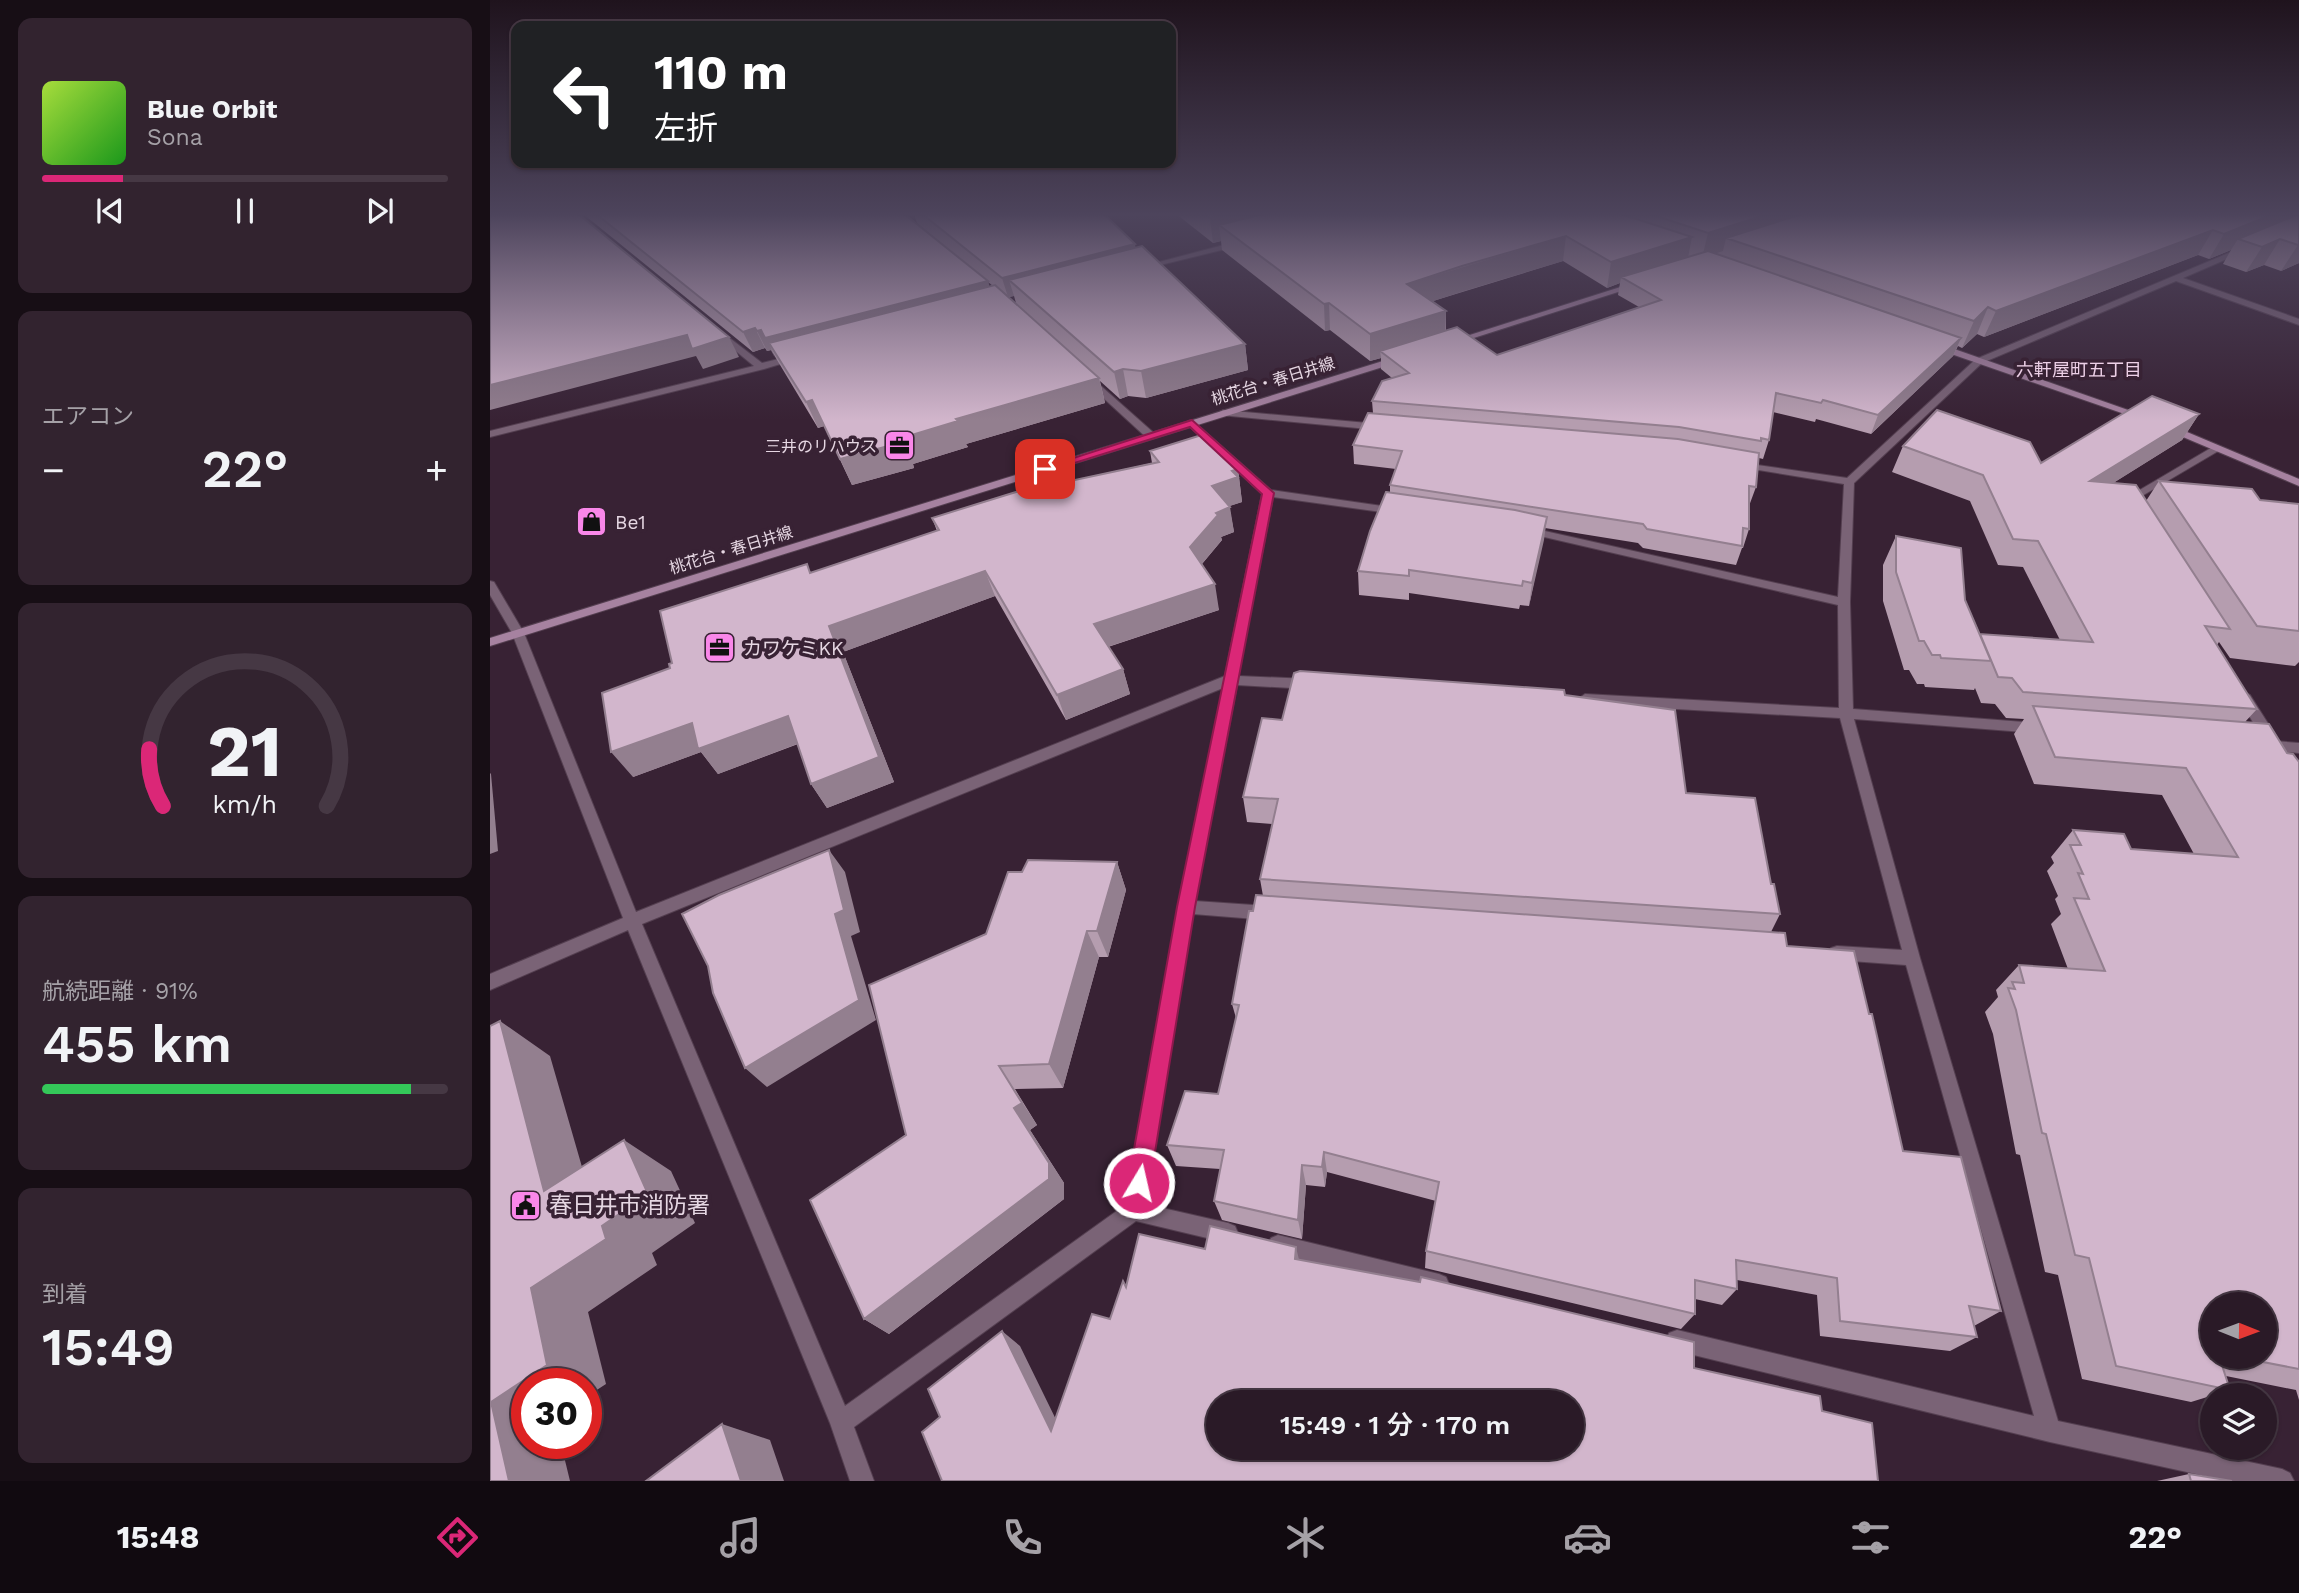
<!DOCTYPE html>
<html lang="ja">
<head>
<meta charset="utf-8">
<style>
	:root { --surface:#2a1a27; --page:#32232f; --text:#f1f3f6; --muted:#a5a1a7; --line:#463844; --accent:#db2777 }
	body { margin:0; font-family:"Work Sans","Noto Sans JP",sans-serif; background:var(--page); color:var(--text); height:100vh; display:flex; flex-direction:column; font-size:26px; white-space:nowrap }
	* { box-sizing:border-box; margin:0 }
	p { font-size:23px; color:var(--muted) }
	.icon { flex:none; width:38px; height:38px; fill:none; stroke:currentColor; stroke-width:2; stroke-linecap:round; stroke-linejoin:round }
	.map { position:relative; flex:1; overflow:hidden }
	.details { display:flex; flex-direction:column; gap:18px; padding:18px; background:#170e15; width:490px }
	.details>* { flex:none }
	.guide { position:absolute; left:21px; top:21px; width:665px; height:147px; border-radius:14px; box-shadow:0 2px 5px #0004,0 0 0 2px var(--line); background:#202124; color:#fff; overflow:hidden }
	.needle { width:46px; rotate:91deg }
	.controls { position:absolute; left:1710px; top:1292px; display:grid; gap:14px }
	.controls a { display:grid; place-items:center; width:77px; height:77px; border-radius:50%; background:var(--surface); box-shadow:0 2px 5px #0004,0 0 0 2px var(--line); font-size:35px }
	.speed { position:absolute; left:21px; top:1368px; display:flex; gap:14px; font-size:35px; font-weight:700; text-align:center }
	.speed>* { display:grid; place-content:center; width:91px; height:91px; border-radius:50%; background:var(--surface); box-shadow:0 2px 5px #0004,0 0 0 2px var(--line); line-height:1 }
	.speed .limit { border:10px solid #d22; background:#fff; color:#111 }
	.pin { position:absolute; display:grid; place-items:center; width:60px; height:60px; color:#fff; margin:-30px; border-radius:14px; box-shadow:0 4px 10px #0006 }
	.me { position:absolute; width:77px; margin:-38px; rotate:9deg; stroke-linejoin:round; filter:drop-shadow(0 0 5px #0008) }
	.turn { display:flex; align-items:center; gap:24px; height:147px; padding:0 28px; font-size:32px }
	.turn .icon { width:91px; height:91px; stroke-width:2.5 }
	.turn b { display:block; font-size:49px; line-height:60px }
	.big { font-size:52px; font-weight:600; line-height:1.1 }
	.details .widget { flex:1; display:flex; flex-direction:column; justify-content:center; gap:10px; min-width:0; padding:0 24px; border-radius:14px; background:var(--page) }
	.details .dial { align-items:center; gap:0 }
	.dial svg { height:182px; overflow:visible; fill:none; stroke:var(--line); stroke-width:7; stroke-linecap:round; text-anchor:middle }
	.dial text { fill:var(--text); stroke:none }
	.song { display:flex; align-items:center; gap:21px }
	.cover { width:84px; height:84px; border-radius:10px; background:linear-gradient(135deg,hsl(80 70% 55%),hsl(120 70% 35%)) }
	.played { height:7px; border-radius:4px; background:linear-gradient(90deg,var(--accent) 20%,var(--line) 20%) }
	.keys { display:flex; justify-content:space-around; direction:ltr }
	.heat { display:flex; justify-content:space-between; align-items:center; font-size:38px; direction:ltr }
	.charge { height:10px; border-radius:5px; background:linear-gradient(90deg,#34c759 91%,var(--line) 0) }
	.trip { position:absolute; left:716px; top:1390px; width:378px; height:70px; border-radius:35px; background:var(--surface); box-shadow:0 2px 5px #0004,0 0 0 2px var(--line); font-weight:600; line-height:70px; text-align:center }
	.dock { display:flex; height:112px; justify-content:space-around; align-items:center; background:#110a10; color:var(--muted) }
	.dock .icon { width:49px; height:49px }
	.dock .active { color:var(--accent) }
	.dock b { font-size:32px; color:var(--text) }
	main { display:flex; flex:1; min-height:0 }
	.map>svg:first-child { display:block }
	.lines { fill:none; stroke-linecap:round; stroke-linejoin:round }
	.street-casing { stroke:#543f50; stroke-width:2 }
	.secondary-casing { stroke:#543f50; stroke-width:2 }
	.street { fill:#7a6376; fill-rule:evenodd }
	.secondary { fill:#a682a0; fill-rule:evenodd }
	.wall { fill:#b59daf; fill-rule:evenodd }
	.shaded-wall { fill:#937f8f }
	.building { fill:#d2b6cc; stroke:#937f8f; stroke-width:2; fill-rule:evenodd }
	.route { fill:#db2777; stroke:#8e194d; stroke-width:2 }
	.labels { text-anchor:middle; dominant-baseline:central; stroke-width:7; stroke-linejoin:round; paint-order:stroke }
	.far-street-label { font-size:16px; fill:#e6d7e3; stroke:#382234 }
	.far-poi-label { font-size:16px; fill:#e6d7e3; stroke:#382234; text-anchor:end }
	.far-neighbourhood-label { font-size:18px; fill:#edd0e7; stroke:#382234 }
	.poi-label { font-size:19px; fill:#e6d7e3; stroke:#382234; text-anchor:start }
	.near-poi-label { font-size:23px; fill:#e6d7e3; stroke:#382234; text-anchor:start }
</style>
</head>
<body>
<main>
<section class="details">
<div class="widget">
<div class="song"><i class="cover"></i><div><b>Blue Orbit</b><p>Sona</p></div></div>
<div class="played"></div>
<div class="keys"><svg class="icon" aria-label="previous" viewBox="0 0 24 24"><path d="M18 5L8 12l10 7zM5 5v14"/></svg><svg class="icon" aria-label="pause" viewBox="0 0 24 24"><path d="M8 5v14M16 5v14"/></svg><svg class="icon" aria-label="next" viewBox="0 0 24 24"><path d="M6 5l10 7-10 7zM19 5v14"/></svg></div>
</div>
<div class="widget"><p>エアコン</p>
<div class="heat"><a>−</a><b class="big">22°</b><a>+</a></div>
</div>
<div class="widget dial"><svg viewBox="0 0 100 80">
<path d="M14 69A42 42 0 1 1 86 69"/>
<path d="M14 69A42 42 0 0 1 8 44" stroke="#db2777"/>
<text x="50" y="56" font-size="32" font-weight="700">21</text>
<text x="50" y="72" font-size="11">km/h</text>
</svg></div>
<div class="widget"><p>航続距離 · 91%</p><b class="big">455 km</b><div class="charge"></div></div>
<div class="widget"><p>到着</p><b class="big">15:49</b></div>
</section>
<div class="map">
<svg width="1809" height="1481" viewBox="0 0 1809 1481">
	<rect width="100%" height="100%" fill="#382234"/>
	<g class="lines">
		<defs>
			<path id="street" d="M749,241L753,243L752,245L654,269L650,267Z
				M1753,247L1760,249L1693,278L1809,319V325L1686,281L1492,363L1364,483L1360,602L1363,709L1546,723L1553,728L1546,733L1364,719L1430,958L1568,1421L1792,1469L1800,1473L1804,1481H1738L1560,1442L1179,1349L1176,1341L1179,1333L1187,1330L1544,1416L1416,965L1347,960L1341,958L1339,953L1341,948L1347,946L1412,950L1350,718L1095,704L1088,699L1095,694L1349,708L1348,605L1037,533L1031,530L1037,527L1348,597L1354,484L1250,467L1246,466V462L1357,478L1486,359Z
				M228,329L272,363L305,355L310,358L274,369L0,437V431L264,366L225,334V330Z
				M597,379H603L665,434V438H657L597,383Z
				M733,410L889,424L894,427L889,430L730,415L728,413Z
				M702,420L781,490L906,508L912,511L906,514L783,497L748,676L819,679L826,684L819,689L747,685L705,901L778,906L784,908L786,913L784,918L778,920L703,914L655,1204L738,1223L745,1226L748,1233L745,1240L738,1243L646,1221L364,1427L384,1481H360L340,1423L138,930L0,990V974L133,918L22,633L0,595V581L4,582L34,633L146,912L735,676L772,494L698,425V421ZM733,688L688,907L635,1205L355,1406L152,924Z
				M1726,445L1731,448L1730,450L1640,503L1636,504L1631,501Z
				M1755,693L1760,695L1784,733L1786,737L1784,741L1809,743V753L1770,749L1768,745L1774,740L1748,698Z
				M788,1235L949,1274L956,1277L959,1284L956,1291L949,1294L788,1255L781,1252L778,1245L781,1238Z"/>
			<path id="secondary" d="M1143,283L1150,285L968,343L961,341Z
				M1444,344H1450L1658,417L1649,419L1444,348Z
				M909,356L914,359L912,361L0,646V638Z
				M1678,424L1809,479V486L1674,429L1673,427Z"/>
		</defs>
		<use href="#street" class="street-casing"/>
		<use href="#secondary" class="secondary-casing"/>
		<use href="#street" class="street"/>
		<use href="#secondary" class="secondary"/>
	</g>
	<path class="wall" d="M92,213H413L498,281L499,287L503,286L427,223L424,214L417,215L414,213H613L645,244V248L755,344L758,370L656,398L638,396L630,399L610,381L615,403L476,444L478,447L423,464L424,468L362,485L334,426L328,428L281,350L277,351L275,348L263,352ZM524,296L526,303L519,297Z
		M685,213H1809V263L1791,271L1774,265L1756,272L1733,264L1741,250L1719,259L1708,255L1494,337L1487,334L1472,348L1468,346L1463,356L1381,434L1326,419L1325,422L1283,412L1279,440L1273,459L1269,458L1266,487L1259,506V529L1253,548H1252L1246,565L1153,548L1148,543L1055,528L1039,606L1030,605L1029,609L919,593V600L869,595L868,571L900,493V485L906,469L864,464L863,445L883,413L882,401L902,378L891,369V358L880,361L840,330L835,331L732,250L731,241L723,243ZM1073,261L1117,288L1130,283L1128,295L1149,307L1007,355L956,331V311L943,301Z
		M1709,414L1692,440L1623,483L1656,501L1669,481L1770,500L1809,504V662L1805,666L1740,658L1729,642L1727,645L1767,709L1755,722L1809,762V1400L1806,1390L1736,1376L1740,1390L1701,1402L1592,1379L1568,1275L1555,1272L1530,1155L1526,1154L1503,1034L1495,1012L1508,997L1506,990L1529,965L1578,969L1561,924L1571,914L1565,899L1568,896L1557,871L1564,863L1561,857L1583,830L1641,849L1704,854L1672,795L1544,784L1524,734L1534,719L1516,718L1505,704L1491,703L1485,688L1484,690L1435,687L1434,684H1427L1419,670H1414L1393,601V565L1406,536L1475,600L1490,634L1570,640L1533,567L1508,565L1480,501L1402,472L1413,446L1551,463ZM1774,1304V1356H1722Z
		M660,451L748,469L752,502L739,506L744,532L731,537L732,540L712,564L729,610L618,647L633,669L640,694L576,720L505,596L353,652L404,782L337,808L321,784L308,744L228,774L211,752L143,777L182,663L321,573L447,531L442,518L557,486L662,463Z
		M1075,695L1196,793L1281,884L1290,914L1281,932L1297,946L1413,1151L1511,1311L1484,1326L1487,1337L1460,1351L1330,1336L1327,1295L1247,1280V1289L1232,1305L1205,1299V1314L1191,1329L935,1268L936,1251L946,1201L837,1172L835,1187L816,1185L812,1239L732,1220L724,1201L730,1169L686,1166L677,1145L728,1094L746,1018L742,1004L763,911L773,896L770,879L782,824L757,822L753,797L792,720Z
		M627,862L636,890L618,957H609L573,1088L525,1089L547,1125L540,1130L574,1183V1199L399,1334L374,1319L416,1135L496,934L532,872Z
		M1699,1474L1742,1481H1667Z"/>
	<path class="shaded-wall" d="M741,213H772L774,230L729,225L731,241L723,243L720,218Z
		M1282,213H1355L1236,238L1233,251L1212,258L1218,233Z
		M1786,213H1809V221L1748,239L1741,250L1719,259L1734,234Z
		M1723,230L1708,255L1494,337L1506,311Z
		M1076,236L1073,261L971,292L916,310L917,284Z
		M1202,237L1197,263L1131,277L1130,283L1117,288L1121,262Z
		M1790,239L1774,265L1756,272L1772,247Z
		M645,244L648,263L519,280L524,296L518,297L512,278Z
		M1808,245H1809V263L1791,271Z
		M498,281L503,301L279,343L285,358L275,338Z
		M839,303L840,330L835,331L834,304Z
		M1498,307L1487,334L1472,348L1484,321Z
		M956,311L955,338L890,351L891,358L880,361V334Z
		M265,328L275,348L263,352L253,332Z
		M271,330L281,350L277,351L267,331Z
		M197,335L239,337L249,357L213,369L206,356L0,410V385Z
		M1471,338L1463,356L1381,434L1388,415Z
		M755,344L758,370L656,398L651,371Z
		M633,369L638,396L630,399L624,372Z
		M609,378L615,403L476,444L478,447L423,464L424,468L362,485L350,459L466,419Z
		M322,400L334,426L328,428L316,402Z
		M1709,414L1692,440L1585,507L1600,481Z
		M748,469L752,502L725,511L722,486L742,471Z
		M740,507L744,532L731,537L732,540L705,572L700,547L726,513Z
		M1057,517L1054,540L1039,606L1042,583Z
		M495,571L505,596L353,652L404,782L337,808L321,784L339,626Z
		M725,584L729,610L611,649L604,624Z
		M633,669L640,694L576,720L567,695Z
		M298,716L315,741L228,774L211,752L143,777L121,752L202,723Z
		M0,773L1,774L8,851L0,854Z
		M339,850L355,872L370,932L361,936L386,1020L277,1087L255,1068L345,914Z
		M627,862L636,890L618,957L607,931Z
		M597,931L609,957L573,1088L559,1064Z
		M10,1021L60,1056L107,1219L54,1191Z
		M509,1066L547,1125L540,1130L574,1183V1199L399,1334L374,1319L524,1108Z
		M134,1140L181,1171L205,1223L162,1253L167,1265L98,1312L116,1384L96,1397V1384H37V1444H71L80,1481H19L1,1402L41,1288L112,1226Z
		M834,1152L837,1172L835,1187L832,1167Z
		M812,1165L816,1185L812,1239L808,1220Z
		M806,1247L810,1264L805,1259Z
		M512,1331L530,1346L577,1442L561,1431Z
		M232,1424L280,1440L294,1481H251Z"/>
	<path class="building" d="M0,213H87L239,337L202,349L197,335L0,385Z
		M105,213H413L498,281L275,338L271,330L267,331L265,328L253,332Z
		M431,213H613L645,244L512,278Z
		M713,213H741L720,218Z
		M777,213H1128L1202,237L1121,262L1076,236L972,266L917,284L956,311L880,334L839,303L834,304L729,225Z
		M1157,213H1282L1218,233Z
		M1315,213H1786L1734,234L1723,230L1506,311L1498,307L1484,321L1236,238Z
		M1809,214V245H1808L1790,239L1772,247L1748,239Z
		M652,246L755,344L651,371L633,369L624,372L519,280Z
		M1218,251L1471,338L1388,415L1333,400L1331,403L1286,393L1279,440L1271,438V441L1189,427L882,401L892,381L919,373L890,351L967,327L1007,355L1171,300L1131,277Z
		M505,285L609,378L466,419L468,421L412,438L413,442L350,459L322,400L316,402L279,343Z
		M1662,396L1709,414L1600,481L1646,485L1740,629L1715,626L1767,709L1533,692L1522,678L1508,677L1490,634L1603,642L1548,541L1523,539L1493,475L1413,446L1447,410L1540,442L1551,463Z
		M878,413L1188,439L1269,453L1266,487L1259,486V529L1253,528L1252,546L1157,529L1153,524L900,485L912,451L863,445Z
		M715,434L748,469L742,471L748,477L722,486L740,507L726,513L728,515L700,547L725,584L604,624L633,669L567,695L495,571L339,626L389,757L321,784L298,716L208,749L202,723L121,752L112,693L180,668L179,664L182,663L170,611L317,564L320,573L449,530L442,518L555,483L557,486L669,462L660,451Z
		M1669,481L1762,489L1770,500L1809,504V631L1767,626Z
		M896,492L1025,510L1057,517L1042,583L1033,581L1032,586L919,570V576L868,571L880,531Z
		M1406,536L1471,548L1475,600L1501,661L1451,658L1450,655H1442L1434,641H1429L1406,572Z
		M810,671L1074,690L1075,695L1185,710L1196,793L1265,798L1281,884H1284L1290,914L770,879L788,799L753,797L772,718L792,720L804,673Z
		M1543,706L1779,724L1797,753L1803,754L1809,762V1369L1742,1356H1774V1304H1722V1356H1729L1740,1390L1626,1366L1599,1258L1585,1255L1556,1134L1552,1133L1526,1010L1518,988L1525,989L1522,982L1534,983L1529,965L1615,971L1584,898L1599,899L1588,873L1593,874L1580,845H1591L1583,830L1634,834L1641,849L1748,857L1696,768L1565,757Z
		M339,850L354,910L345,914L369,1000L255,1068L223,993L218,966L192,914L229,895Z
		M538,860L627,862L607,931H597L559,1064L509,1066L532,1103L524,1108L559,1163V1179L374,1319L320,1200L416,1135L379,985L496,934L518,872H532Z
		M766,895L1295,933L1297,946L1364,951L1379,1014H1382L1413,1151L1471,1157L1511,1311L1479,1306L1487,1337L1350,1321L1347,1278L1246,1260L1247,1289L1205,1280V1314L936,1251L949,1182L834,1152L832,1167L812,1165L808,1220L724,1201L734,1150L677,1145L695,1091L728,1094L749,1005L742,1004L759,911H763Z
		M10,1021L54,1191L134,1140L158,1194L112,1226L116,1239L41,1288L57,1365L1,1402L19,1481H0V1026Z
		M720,1226L806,1247L805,1259L930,1282L931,1277L1204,1342V1368L1330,1396L1332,1411L1382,1423L1388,1481H452L432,1432L450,1417L438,1389L512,1331L561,1431L602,1314L620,1319L633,1281L636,1287L649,1234L715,1249ZM728,1402H1082V1447H728Z
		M232,1424L251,1481H156Z
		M1699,1474L1742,1481H1701Z"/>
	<linearGradient id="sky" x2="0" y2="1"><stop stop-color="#1f131d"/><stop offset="0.51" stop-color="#4d445c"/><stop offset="1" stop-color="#4d445c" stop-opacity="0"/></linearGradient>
	<rect width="1809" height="421" fill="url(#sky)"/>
	<path class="route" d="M702,420L784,493L705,907L660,1183L657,1191L649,1194L641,1191L638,1183L687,907L772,494L700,427L559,471L549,469Z"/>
	<defs>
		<symbol id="office-square" viewBox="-11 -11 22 22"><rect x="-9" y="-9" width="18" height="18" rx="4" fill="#f987e9" stroke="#382234"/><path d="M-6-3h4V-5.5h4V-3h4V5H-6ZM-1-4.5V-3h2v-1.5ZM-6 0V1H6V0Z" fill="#111"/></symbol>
		<symbol id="shop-square" viewBox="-11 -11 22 22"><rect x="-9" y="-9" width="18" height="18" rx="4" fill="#f987e9" stroke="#382234"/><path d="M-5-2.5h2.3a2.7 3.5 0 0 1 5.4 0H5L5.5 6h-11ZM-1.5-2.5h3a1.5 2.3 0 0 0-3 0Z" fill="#111"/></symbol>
		<symbol id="civic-square" viewBox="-11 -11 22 22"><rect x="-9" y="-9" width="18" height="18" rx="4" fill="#f987e9" stroke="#382234"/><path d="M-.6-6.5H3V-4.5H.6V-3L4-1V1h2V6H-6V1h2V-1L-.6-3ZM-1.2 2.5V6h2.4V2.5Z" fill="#111"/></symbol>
	</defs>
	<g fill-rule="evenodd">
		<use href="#office-square" x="392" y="428" width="35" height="35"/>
		<use href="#shop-square" x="84" y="504" width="35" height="35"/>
		<use href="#office-square" x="212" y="630" width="35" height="35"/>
		<use href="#civic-square" x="18" y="1188" width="35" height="35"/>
	</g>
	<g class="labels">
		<g class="far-street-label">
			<text transform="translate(783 381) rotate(-17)">桃花台・春日井線</text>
			<text transform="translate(241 550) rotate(-17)">桃花台・春日井線</text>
		</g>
		<g class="far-poi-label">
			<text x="387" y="446">三井のリハウス</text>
		</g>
		<g class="far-neighbourhood-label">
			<text x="1589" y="369">六軒屋町五丁目</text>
		</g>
		<g class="poi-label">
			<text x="125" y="522">Be1</text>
			<text x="253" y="648">カワケミKK</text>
		</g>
		<g class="near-poi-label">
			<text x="59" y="1205">春日井市消防署</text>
		</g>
	</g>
</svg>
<div class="controls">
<a><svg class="needle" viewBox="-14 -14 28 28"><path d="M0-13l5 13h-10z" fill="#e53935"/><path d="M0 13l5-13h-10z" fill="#a5a1a7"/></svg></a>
<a><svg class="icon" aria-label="layers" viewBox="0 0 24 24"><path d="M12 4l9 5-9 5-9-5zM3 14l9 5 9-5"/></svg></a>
</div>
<div class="speed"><div class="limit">30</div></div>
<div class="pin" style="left:555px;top:469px;background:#d93025"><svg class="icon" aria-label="arrive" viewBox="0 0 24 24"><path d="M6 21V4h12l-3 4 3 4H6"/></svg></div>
<svg class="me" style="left:649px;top:1183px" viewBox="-20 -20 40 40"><circle r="17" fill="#db2777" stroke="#fff" stroke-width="3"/><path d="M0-11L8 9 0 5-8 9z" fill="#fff"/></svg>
<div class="trip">15:49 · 1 分 · 170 m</div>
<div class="guide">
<div class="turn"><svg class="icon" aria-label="left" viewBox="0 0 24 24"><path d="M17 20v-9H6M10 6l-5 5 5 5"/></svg><div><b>110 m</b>左折</div></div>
</div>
</div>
</main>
<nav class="dock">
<b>15:48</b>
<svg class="icon active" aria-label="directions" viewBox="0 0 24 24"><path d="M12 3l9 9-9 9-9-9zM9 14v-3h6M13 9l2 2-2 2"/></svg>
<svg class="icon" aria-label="music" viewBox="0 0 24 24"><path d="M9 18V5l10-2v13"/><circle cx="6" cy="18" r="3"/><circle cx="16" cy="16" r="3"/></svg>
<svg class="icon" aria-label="phone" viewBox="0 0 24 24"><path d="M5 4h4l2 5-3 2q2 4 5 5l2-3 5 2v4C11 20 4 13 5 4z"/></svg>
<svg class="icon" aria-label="climate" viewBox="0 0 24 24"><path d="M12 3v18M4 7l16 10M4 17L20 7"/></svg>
<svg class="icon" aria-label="car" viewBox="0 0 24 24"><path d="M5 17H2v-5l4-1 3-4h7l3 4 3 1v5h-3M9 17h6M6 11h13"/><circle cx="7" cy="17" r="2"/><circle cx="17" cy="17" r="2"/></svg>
<svg class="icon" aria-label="filters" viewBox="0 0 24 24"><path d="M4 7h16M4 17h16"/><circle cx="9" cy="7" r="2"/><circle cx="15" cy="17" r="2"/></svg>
<b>22°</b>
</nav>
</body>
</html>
